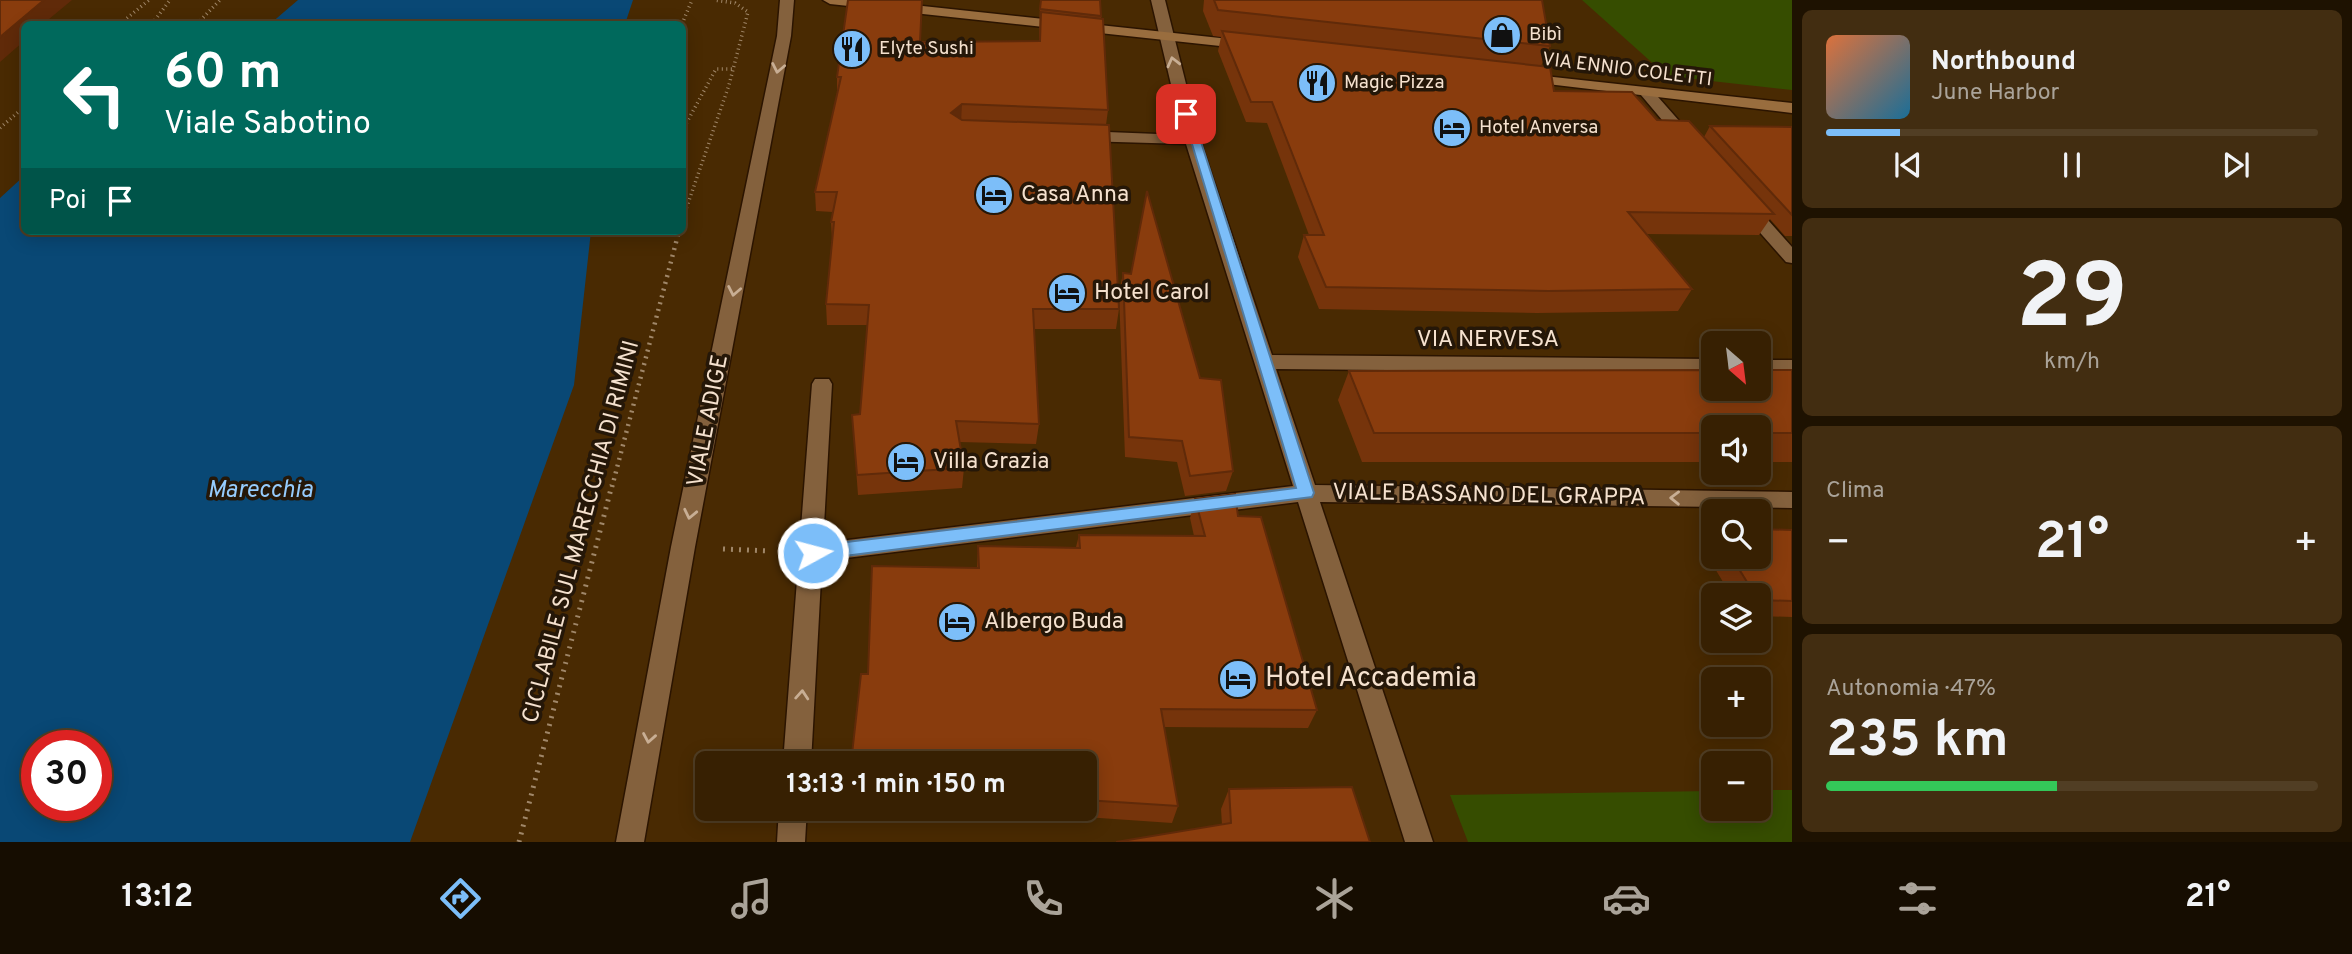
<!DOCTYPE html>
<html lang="it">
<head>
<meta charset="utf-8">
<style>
	:root { --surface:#372002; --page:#422d11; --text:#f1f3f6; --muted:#aaa399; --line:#513e24; --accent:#7cbef9 }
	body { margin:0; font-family:Overpass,sans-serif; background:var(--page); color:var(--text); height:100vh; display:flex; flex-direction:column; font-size:26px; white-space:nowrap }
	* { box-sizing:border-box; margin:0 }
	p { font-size:23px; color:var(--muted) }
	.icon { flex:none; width:38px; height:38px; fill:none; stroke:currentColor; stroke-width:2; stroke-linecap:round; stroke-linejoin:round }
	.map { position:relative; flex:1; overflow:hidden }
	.details { display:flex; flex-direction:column; gap:10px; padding:10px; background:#1e1201; width:560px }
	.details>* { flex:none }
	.guide { position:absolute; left:21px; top:21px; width:665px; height:214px; border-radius:10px; box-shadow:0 4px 18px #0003,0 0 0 2px var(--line); background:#00695c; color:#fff; overflow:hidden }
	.needle { width:46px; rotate:152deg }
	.fabs { position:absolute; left:1701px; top:331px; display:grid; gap:14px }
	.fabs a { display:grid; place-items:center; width:70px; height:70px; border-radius:10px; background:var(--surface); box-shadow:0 4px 18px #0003,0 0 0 2px var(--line); font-size:35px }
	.speed { position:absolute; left:21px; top:730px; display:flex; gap:14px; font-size:35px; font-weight:700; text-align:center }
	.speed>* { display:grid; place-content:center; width:91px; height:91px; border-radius:50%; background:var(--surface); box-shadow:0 4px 18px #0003,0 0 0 2px var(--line); line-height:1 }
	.speed .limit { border:10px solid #d22; background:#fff; color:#111 }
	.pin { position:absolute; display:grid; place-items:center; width:60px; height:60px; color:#fff; margin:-30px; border-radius:14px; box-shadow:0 4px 10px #0006 }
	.me { position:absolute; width:77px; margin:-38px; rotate:83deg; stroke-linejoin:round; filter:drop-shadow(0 0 5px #0008) }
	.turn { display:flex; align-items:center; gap:24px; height:147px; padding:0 28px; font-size:32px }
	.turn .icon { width:91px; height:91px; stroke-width:2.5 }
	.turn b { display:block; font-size:49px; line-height:60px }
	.then { display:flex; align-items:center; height:66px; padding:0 28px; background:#0003; gap:14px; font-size:26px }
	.big { font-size:52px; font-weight:700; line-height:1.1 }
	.details .card { flex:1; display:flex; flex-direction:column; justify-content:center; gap:10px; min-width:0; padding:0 24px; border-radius:10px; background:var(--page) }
	.details .dial { align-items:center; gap:0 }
	.dial b { font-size:91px; line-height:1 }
	.song { display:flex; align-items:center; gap:21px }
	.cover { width:84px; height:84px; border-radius:10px; background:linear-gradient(135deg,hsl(20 70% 55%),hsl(200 70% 35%)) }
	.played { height:7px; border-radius:4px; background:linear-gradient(90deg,var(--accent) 15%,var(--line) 15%) }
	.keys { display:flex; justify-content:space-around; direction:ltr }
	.heat { display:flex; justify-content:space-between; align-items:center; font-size:38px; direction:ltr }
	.charge { height:10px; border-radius:5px; background:linear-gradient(90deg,#34c759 47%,var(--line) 0) }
	.trip { position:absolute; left:695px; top:751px; width:402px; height:70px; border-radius:10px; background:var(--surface); box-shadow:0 4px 18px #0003,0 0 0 2px var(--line); font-weight:700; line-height:70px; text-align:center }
	.menu { display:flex; height:112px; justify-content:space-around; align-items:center; background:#160d01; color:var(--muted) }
	.menu .icon { width:49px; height:49px }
	.menu .selected { color:var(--accent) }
	.menu b { font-size:32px; color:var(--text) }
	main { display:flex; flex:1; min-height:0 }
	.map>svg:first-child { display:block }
	.green { fill:#364d00 }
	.water { fill:#094875; fill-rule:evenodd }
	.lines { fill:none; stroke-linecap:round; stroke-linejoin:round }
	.street-casing { stroke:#2b1400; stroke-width:3 }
	.secondary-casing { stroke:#2b1400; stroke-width:3 }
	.path-far2 { stroke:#a08769; stroke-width:3.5; stroke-dasharray:1 3.5; stroke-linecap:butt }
	.path-far1 { stroke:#a08769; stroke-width:4.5; stroke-dasharray:2 5; stroke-linecap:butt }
	.path { stroke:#a08769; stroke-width:5; stroke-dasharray:2 6; stroke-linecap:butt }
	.street { fill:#84613d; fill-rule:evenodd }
	.secondary { fill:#996d3e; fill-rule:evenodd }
	.wall { fill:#76340b }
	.shaded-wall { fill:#602a09 }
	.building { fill:#893c0d; stroke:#602a09; stroke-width:2 }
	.oneway { stroke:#c8ae94 }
	.route { fill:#7cbef9; stroke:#517ca2; stroke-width:2 }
	.labels { text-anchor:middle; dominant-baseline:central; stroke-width:7; stroke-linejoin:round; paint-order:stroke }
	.far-poi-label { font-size:19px; fill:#f5e1ce; stroke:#251708; text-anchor:start }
	.far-street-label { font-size:19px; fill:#f5e1ce; stroke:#251708 }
	.poi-label { font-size:23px; fill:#f5e1ce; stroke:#251708; text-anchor:start }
	.street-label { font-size:23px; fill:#f5e1ce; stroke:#251708 }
	.water-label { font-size:24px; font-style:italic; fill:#96ccfd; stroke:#251708 }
	.near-poi-label { font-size:28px; fill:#f5e1ce; stroke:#251708; text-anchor:start }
</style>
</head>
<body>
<main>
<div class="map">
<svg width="1792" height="842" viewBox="0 0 1792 842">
	<rect width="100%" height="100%" fill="#492a02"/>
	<path class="green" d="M1582,0H1792V90L1667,76Z
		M1759,790H1792V842H1468L1450,795L1713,791V808H1759Z"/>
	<path class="water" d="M298,0H633L625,24H270Z
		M24,176V231H591L574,385L410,842H0V198ZM37,746H96V805H37Z"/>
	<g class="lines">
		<defs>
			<path id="street" d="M780,0H794L791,36L695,547L644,842H616L671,547L777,36Z
				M1151,0H1165L1200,140L1272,355L1713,359V373L1276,369L1315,485L1792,492V508L1320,502L1433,842H1405L1298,502L822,561L811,763H783L812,384L815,379H829L832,384L823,543L1293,486L1186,144L1082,141L1074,136L1082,131L1183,135Z
				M1646,88L1651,89L1696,140V146H1684L1641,95V89Z
				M1746,201L1752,202L1792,247V263L1786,262L1740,210L1737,206Z
				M1759,360H1792V374H1759Z
				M779,808H807L805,842H777Z"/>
			<path id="secondary" d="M823,0H867L1248,41L1255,45L1248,49L830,4Z
				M1526,74L1792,103V113L1521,81V75Z"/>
		</defs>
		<use href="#street" class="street-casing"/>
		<use href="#secondary" class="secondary-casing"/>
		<path class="path-far2" d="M120,24L149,0
			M152,24L170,0
			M197,24L220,0
			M682,24L692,0
			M0,128L24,107
			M682,131L716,69H733
			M685,212L729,85L748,12L735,3L714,0"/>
		<path class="path-far1" d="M682,221L686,211
			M612,487L679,231"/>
		<path class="path" d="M723,549L770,551
			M519,842L612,485"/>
		<use href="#street" class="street"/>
		<use href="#secondary" class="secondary"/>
	</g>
	<path class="wall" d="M1040,0L1101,16L1108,110L1106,125L1119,309L1116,329H1034L1039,424L1036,444L959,442L964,468L962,488L858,495L852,415L860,414L867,325H827L826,304L832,239L831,222L833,212L816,211L815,192L837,93V77L920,42L1039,41Z
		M1204,0H1542L1550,46L1541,66L1554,91L1657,120L1704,137L1710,126L1792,127V236H1785L1770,219L1759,235L1646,234L1692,289L1678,311L1537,313L1319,309L1298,257L1304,235H1309L1267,123L1246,122L1218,51L1221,37L1213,36L1203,11Z
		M1123,273L1200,378L1233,471L1226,491L1185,496L1177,462L1125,457L1119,293Z
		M1792,370V462H1759V427H1713V462H1362L1338,400L1349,371Z
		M1195,499L1238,516L1317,710L1308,728L1164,727L1178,806L1172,823L952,808H1085V763L868,674L977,568L978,546L1076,547L1079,535L1194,536L1190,518Z
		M1713,528V556H1759L1792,530V617L1759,616V595H1731L1700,544Z
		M1229,789L1370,842L1222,825L1221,809Z"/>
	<path class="shaded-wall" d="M44,0H72L43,24H24V41L0,62V37Z
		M962,104L961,123L951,113Z"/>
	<path class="building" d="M0,0H44L0,37Z
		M848,0H922L920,42L1040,41L1041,12L1103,19L1108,110L962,104L951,113L962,120L1109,125L1119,309H1033L1039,424L956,421L964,468L857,475L852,415L860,414L869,305L826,304L834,222H831L837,192H815L841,77H837Z
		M1041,0H1100L1101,16L1040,9Z
		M1214,0H1542L1550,46L1218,10Z
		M1222,31L1550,67L1554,91L1632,92L1657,120L1689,121L1774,214L1628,212L1692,289L1548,291L1326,287L1304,235H1324L1272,102H1251Z
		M1710,126L1792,127V215Z
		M1147,191L1200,378L1221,380L1233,471L1190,476L1182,441L1129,437L1123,273L1131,274Z
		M1713,370V388H1759V370H1792V433H1759V427H1713V433H1374L1349,371Z
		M1235,494L1238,516L1261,517L1317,710L1161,709L1178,806L1085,800V763H851L861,674H868L872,566L979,568L978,546L1080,548L1079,535L1205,536L1195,499Z
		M1759,529L1792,530V601L1759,600V595H1755L1731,556H1759Z
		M1352,787L1370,842H1116L1231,823L1229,789Z"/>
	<defs><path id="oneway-chevron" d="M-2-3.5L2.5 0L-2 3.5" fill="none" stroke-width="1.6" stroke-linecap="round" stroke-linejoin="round" transform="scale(1.75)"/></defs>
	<g class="oneway">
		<use href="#oneway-chevron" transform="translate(1173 62) rotate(-104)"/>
		<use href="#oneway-chevron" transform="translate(778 68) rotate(101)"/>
		<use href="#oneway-chevron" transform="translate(734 291) rotate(101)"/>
		<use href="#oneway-chevron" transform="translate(1675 498) rotate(-179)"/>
		<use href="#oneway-chevron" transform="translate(690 514) rotate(102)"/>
		<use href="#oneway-chevron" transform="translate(802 695) rotate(-86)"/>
		<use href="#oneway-chevron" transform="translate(649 738) rotate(100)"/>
	</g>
	<path class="route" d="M1182,111L1192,114L1314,493L1312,497L813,560L806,558L804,553L813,546L1296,488Z"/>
	<defs>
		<symbol id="shop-disc" viewBox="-11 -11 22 22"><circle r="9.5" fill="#7cbef9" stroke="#251708"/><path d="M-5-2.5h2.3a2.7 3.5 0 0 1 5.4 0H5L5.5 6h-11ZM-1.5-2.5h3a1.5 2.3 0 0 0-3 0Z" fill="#111"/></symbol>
		<symbol id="restaurant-disc" viewBox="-11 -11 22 22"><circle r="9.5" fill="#7cbef9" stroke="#251708"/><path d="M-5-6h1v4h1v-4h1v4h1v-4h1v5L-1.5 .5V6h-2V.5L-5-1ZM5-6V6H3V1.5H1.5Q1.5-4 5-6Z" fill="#111"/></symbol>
		<symbol id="hotel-disc" viewBox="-11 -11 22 22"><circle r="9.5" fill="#7cbef9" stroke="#251708"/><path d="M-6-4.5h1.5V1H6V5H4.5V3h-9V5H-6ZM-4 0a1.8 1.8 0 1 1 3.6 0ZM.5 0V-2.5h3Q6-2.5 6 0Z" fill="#111"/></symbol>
	</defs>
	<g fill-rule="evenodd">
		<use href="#shop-disc" x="1480" y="13" width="44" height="44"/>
		<use href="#restaurant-disc" x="830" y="27" width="44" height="44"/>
		<use href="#restaurant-disc" x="1295" y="61" width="44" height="44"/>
		<use href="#hotel-disc" x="1430" y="106" width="44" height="44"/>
		<use href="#hotel-disc" x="972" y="173" width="44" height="44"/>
		<use href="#hotel-disc" x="1045" y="271" width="44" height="44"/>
		<use href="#hotel-disc" x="884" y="440" width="44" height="44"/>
		<use href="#hotel-disc" x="935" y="600" width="44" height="44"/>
		<use href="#hotel-disc" x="1216" y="657" width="44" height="44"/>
	</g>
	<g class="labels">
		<g class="far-poi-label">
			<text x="1529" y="35">Bibì</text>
			<text x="879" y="49">Elyte Sushi</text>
			<text x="1344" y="83">Magic Pizza</text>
			<text x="1479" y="128">Hotel Anversa</text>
		</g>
		<g class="far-street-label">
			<text transform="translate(1627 70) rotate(7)">VIA ENNIO COLETTI</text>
		</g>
		<g class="poi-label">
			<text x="1021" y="195">Casa Anna</text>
			<text x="1094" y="293">Hotel Carol</text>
			<text x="933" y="462">Villa Grazia</text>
			<text x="984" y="622">Albergo Buda</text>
		</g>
		<g class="street-label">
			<text x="1488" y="340">VIA NERVESA</text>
			<text transform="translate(709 421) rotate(-79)">VIALE ADIGE</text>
			<text transform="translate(1489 496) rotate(1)">VIALE BASSANO DEL GRAPPA</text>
			<text transform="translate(582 532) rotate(-75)">CICLABILE SUL MARECCHIA DI RIMINI</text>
		</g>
		<g class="water-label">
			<text x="260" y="491">Marecchia</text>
		</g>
		<g class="near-poi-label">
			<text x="1265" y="679">Hotel Accademia</text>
		</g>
	</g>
</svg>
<div class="fabs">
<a><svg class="needle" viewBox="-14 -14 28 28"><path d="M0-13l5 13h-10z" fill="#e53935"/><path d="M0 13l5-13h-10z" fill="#aaa399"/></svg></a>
<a><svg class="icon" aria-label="sound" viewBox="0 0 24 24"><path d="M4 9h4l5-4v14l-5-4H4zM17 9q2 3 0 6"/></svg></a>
<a><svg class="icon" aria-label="search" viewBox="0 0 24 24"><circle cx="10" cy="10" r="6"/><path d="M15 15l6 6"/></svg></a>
<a><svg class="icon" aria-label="layers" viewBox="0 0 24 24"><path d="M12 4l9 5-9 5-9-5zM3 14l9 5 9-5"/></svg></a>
<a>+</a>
<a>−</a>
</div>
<div class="speed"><div class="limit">30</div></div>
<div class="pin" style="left:1186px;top:114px;background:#d93025"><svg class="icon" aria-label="arrive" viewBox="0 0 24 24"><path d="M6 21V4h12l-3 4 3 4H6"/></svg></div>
<svg class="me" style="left:813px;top:553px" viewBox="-20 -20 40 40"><circle r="17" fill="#7cbef9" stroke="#fff" stroke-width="3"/><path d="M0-11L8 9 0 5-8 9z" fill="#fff"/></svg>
<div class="trip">13:13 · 1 min · 150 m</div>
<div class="guide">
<div class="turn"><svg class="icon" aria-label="left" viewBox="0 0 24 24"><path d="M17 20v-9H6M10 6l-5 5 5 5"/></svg><div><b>60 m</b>Viale Sabotino</div></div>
<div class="then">Poi<svg class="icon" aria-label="arrive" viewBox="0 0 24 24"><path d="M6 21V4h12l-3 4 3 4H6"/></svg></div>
</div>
</div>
<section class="details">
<div class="card">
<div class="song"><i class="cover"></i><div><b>Northbound</b><p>June Harbor</p></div></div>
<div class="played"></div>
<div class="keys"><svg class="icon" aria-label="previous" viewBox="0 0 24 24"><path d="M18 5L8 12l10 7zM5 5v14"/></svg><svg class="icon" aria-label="pause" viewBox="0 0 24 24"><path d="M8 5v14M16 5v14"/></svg><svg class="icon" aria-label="next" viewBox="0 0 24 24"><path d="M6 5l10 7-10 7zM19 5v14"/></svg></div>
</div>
<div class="card dial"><b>29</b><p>km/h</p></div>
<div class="card"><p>Clima</p>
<div class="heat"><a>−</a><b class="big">21°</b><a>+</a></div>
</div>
<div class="card"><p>Autonomia · 47%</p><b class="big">235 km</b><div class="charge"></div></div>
</section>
</main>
<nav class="menu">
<b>13:12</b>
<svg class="icon selected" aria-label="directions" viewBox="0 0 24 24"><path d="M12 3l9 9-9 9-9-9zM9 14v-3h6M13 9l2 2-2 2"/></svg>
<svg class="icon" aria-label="music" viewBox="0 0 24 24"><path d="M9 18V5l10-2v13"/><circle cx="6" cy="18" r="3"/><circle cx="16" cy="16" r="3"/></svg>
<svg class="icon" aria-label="phone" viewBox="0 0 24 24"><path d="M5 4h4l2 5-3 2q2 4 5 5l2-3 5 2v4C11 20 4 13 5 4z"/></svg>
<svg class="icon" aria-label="climate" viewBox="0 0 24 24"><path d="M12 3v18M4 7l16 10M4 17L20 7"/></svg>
<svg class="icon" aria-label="car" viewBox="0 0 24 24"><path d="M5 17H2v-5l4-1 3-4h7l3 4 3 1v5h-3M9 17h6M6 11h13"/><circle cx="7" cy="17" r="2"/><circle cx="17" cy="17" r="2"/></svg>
<svg class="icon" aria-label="filters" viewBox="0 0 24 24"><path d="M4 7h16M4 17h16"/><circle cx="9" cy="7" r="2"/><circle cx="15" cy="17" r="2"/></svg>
<b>21°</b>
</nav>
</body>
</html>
